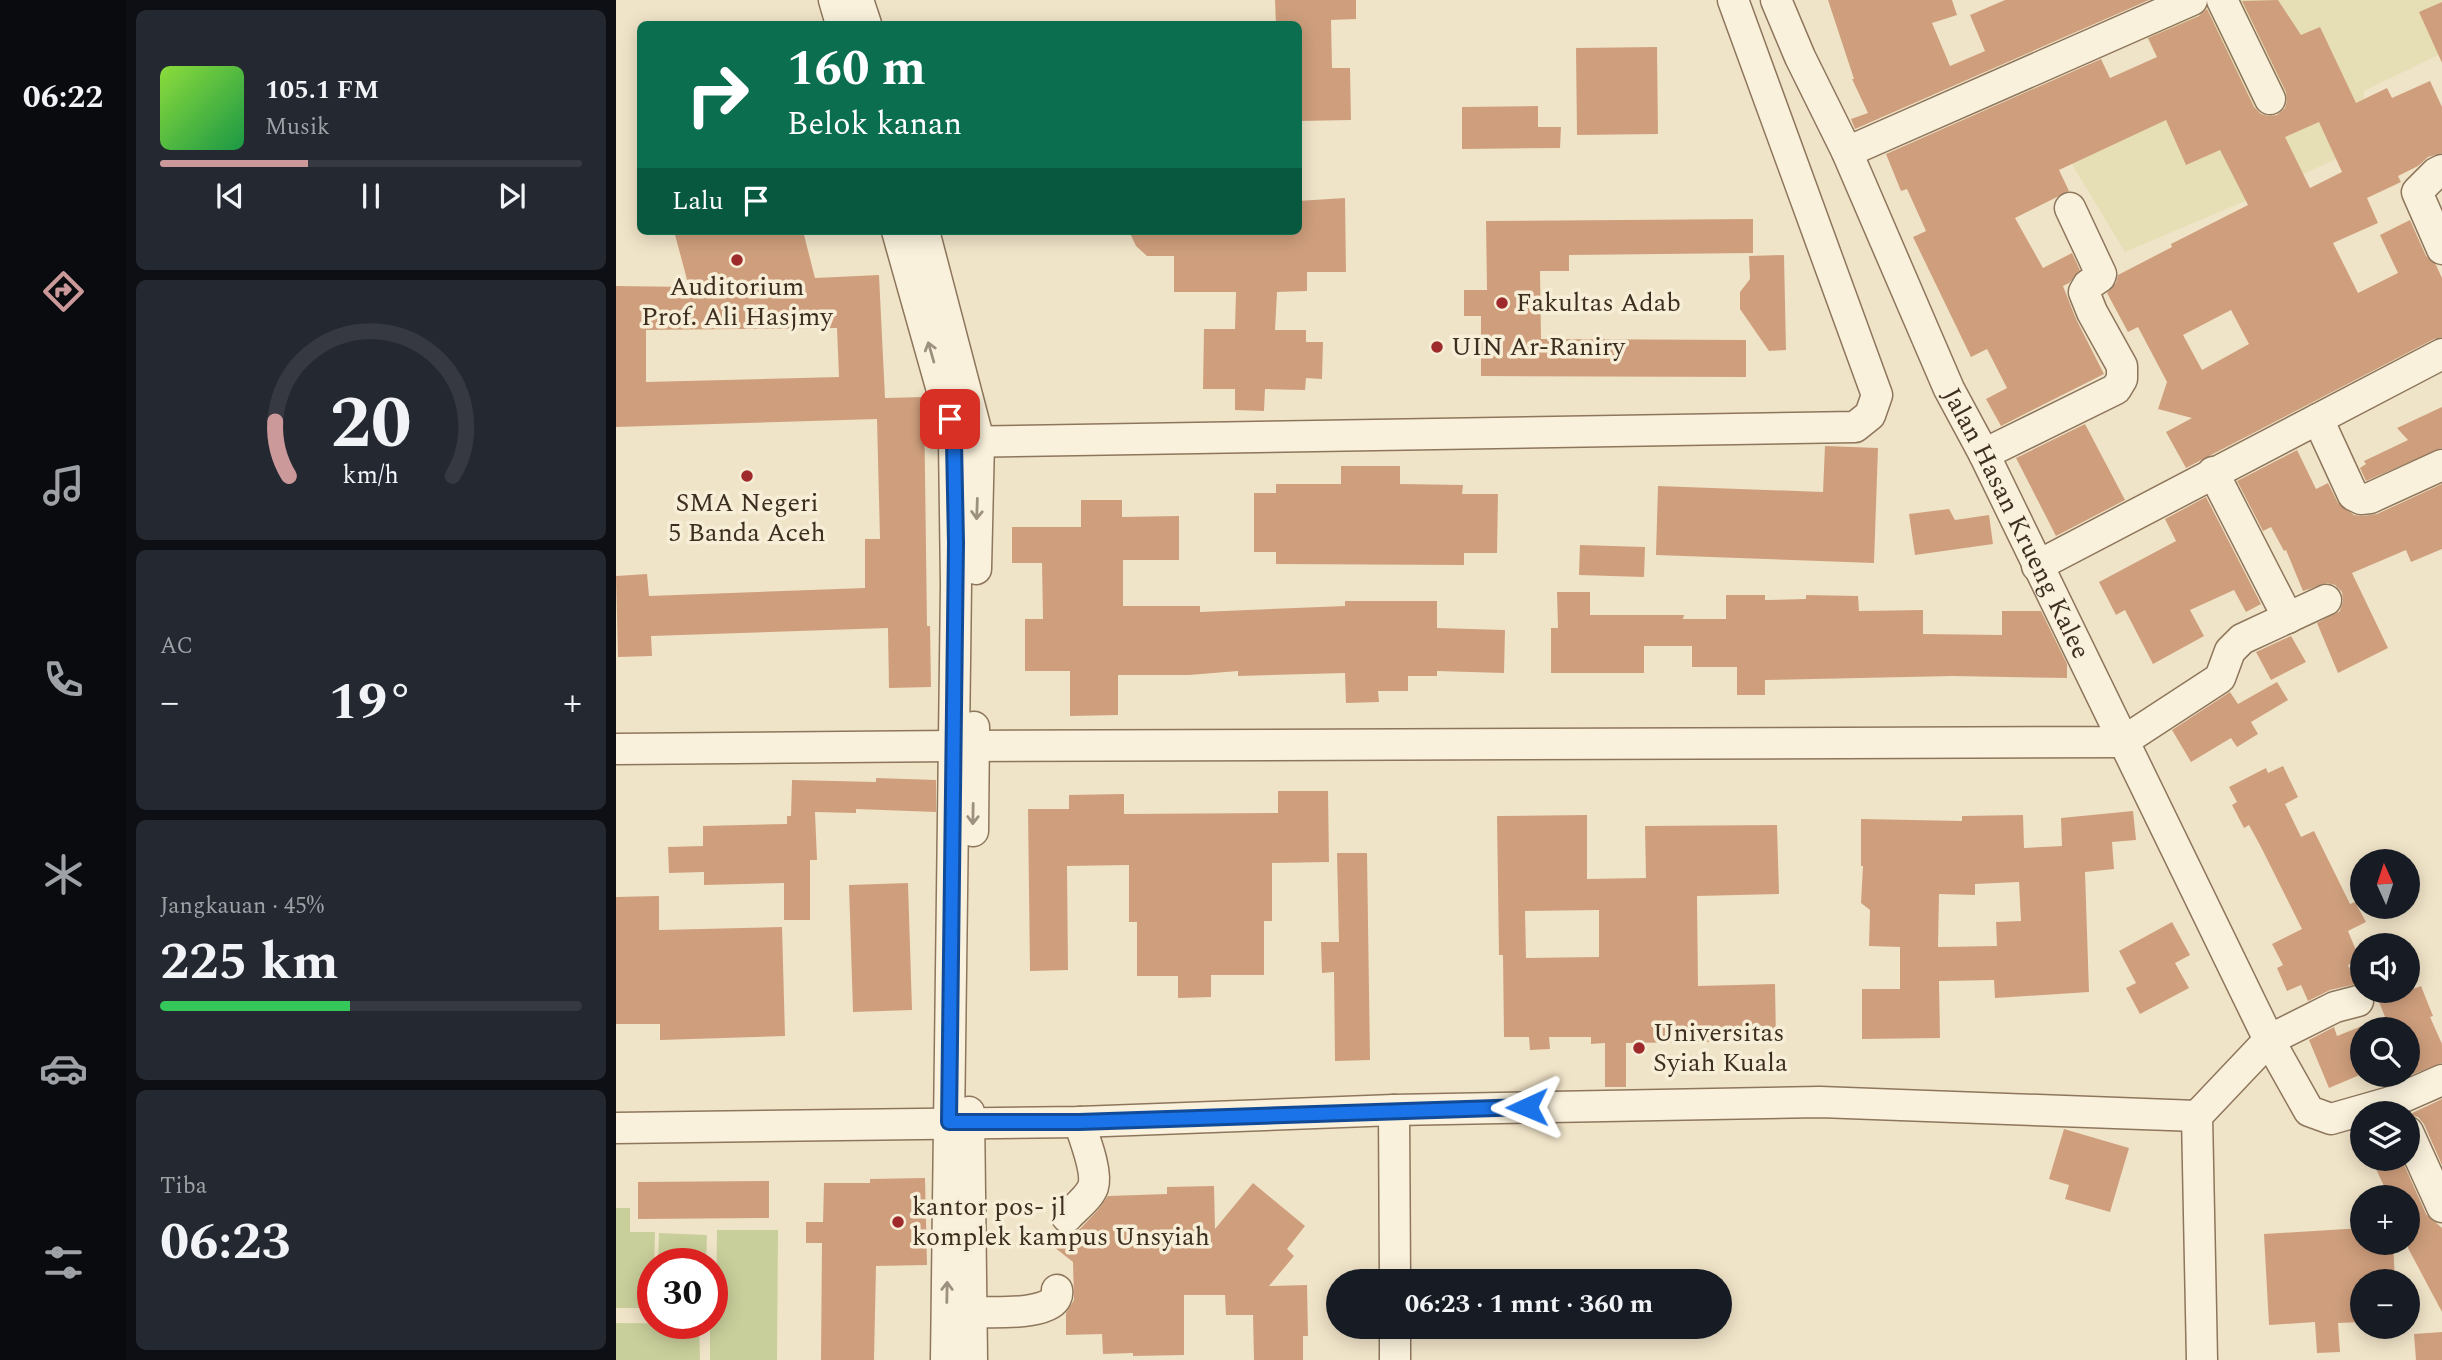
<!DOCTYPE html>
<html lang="id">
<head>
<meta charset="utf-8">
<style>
	:root { --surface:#171b24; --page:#242831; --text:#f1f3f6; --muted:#9ea1a6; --line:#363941; --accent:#cc999b }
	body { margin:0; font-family:Spectral,serif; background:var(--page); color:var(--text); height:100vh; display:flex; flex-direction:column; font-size:26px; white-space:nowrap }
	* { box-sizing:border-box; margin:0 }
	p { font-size:23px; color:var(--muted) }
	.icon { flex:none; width:38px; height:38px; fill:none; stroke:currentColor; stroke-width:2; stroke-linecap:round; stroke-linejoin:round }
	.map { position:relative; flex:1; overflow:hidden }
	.side { display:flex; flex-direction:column; gap:10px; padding:10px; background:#0d0f14; width:490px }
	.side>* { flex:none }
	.guide { position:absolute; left:21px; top:21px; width:665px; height:214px; border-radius:10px; box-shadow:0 4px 18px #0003; background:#0b6e4f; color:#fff; overflow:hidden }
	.needle { width:46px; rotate:357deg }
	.controls { position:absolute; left:1734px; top:849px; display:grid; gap:14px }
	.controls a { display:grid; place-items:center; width:70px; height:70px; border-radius:50%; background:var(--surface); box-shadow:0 4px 18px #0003; font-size:35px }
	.speed { position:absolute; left:21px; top:1248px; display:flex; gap:14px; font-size:35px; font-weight:700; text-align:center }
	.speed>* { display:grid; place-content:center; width:91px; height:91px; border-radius:50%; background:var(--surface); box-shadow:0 4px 18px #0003; line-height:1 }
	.speed .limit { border:10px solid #d22; background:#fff; color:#111 }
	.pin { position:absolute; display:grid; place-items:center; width:60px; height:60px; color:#fff; margin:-30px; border-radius:14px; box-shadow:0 4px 10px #0006 }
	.me { position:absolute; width:77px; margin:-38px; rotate:269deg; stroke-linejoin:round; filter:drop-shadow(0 0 5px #0008) }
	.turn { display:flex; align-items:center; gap:24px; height:147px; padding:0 35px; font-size:32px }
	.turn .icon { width:91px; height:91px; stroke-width:2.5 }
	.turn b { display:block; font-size:49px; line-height:60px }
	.then { display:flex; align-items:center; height:66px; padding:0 35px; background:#0003; gap:14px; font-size:26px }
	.big { font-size:52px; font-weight:700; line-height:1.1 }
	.side .tile { flex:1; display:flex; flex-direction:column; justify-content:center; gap:10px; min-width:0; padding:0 24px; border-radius:10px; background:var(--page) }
	.side .dial { align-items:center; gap:0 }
	.dial svg { height:182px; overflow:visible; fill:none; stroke:var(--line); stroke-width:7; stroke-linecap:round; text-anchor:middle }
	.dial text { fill:var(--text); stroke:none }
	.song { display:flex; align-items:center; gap:21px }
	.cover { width:84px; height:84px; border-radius:10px; background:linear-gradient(135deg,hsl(90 70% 55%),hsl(140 70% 35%)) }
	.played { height:7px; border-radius:4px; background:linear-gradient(90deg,var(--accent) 35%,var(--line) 35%) }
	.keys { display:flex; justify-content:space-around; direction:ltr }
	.heat { display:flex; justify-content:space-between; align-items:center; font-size:38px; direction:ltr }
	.charge { height:10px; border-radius:5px; background:linear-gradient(90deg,#34c759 45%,var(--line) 0) }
	.trip { position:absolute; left:710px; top:1269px; width:406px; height:70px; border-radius:35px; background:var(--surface); box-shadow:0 4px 18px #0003; font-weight:700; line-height:70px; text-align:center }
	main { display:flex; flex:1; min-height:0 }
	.menu { display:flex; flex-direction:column; width:126px; justify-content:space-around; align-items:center; background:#090b0e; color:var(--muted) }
	.menu .icon { width:49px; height:49px }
	.menu .active { color:var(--accent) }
	.menu b { font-size:32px; color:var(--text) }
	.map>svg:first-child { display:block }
	.farmland { fill:#e6deb5 }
	.green { fill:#c9cf9b }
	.building { fill:#cf9f7d; fill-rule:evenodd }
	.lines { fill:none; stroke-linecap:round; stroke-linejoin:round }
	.minor-casing { stroke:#8d765c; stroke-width:33 }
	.minor { stroke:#faf1dc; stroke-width:30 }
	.oneway { stroke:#9c907e }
	.route-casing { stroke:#114b97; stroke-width:18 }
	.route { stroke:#1a73e8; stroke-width:12 }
	.poi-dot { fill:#9e2a2b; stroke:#f7eed8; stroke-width:2.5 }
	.labels { text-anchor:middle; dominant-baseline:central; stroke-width:7; stroke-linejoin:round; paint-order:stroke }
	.poi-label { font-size:26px; fill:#3d2e20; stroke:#f7eed8; text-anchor:start }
	.street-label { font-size:26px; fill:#3d2e20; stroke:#f7eed8 }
</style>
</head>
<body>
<main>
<nav class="menu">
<b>06:22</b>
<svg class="icon active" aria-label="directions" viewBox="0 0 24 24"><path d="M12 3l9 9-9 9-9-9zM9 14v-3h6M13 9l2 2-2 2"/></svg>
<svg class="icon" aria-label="music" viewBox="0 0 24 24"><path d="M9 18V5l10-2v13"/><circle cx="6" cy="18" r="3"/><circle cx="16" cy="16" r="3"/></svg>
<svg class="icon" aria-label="phone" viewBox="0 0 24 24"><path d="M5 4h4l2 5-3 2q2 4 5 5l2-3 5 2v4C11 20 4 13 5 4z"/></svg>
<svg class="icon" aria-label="climate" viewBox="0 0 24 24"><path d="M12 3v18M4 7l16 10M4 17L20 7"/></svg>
<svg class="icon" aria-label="car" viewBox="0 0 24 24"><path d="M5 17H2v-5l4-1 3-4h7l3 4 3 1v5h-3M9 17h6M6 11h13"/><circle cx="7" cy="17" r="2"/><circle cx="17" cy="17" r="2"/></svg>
<svg class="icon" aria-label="filters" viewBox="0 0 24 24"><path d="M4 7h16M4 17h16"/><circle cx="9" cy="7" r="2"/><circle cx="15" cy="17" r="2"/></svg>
</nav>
<section class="side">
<div class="tile">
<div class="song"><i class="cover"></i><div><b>105.1 FM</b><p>Musik</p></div></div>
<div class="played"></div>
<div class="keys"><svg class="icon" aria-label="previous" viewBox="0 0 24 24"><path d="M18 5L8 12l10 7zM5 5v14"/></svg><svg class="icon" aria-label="pause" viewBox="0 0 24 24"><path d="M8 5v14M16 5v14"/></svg><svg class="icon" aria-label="next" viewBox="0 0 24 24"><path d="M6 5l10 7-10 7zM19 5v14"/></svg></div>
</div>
<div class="tile dial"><svg viewBox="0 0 100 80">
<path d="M14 69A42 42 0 1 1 86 69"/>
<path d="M14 69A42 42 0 0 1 8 45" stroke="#cc999b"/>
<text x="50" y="56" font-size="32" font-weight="700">20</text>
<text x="50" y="72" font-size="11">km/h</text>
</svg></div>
<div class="tile"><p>AC</p>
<div class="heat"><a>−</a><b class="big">19°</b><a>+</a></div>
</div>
<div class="tile"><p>Jangkauan · 45%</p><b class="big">225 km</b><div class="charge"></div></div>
<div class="tile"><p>Tiba</p><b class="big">06:23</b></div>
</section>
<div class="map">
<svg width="1826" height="1360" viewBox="0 0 1826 1360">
	<rect width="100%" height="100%" fill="#f0e4c8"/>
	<path class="farmland" d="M1576,0H1826V53L1748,91V99L1768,137L1629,201L1509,252L1448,151L1561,96L1525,27Z"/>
	<path class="green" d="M0,1208H14V1232H39L37,1308H0Z
		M101,1230H162L161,1360H94V1323H96V1307H100Z
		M43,1233L91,1235L90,1263H42Z
		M0,1323L83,1324L84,1360H0Z"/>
	<path class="building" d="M659,0H740V19L715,20L716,68H734L735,120L682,121V24H660Z
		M1212,0H1336L1341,15L1316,23L1334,66L1369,51L1354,15L1389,0H1533L1239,129L1235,119L1252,113L1236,79H1238Z
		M1662,0L1685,35L1704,27L1740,103L1771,88L1776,98L1814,81L1826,107V153L1812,157L1802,166L1782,176L1785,182L1751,198L1762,223L1717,243L1742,293L1782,273L1764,235L1794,220L1810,256L1820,265L1826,278V337L1818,339L1570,468L1550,432L1576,418L1542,409L1551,382L1522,327L1512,332L1491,293L1500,283L1502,275L1556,247L1555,244L1632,205L1604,150L1570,165L1550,120L1443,170L1453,191L1399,218L1427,268L1456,253L1464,270L1453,283L1447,286L1460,319L1488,374L1385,426L1370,399L1391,388L1371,349L1355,357L1297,237L1310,231L1291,189L1285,191L1270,154L1485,59L1494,78L1541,57L1532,38L1583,16L1591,9L1638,107L1645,114L1652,116L1661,115L1669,108L1671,101L1670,92L1626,1ZM1703,122L1726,172L1694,188L1669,137ZM1615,310L1633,344L1586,370L1567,335Z
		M1826,2V63L1803,12Z
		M1041,47L1042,134L961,135L960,48Z
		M922,106V127H945L944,148L846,149V107Z
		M729,198L730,272H691V291L661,292L659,330H690V342H707L706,379L690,378L689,390L649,389L648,411L619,410V389H587L588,329H619L620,292H558V256H531L520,246L513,231H682V201Z
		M1137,219V253L953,255V271H924L925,339L1130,340V377L865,376V316H848V290H871L870,221Z
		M58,231H187L199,278L263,275L269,398L308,397L311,626H314L315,687L273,688L272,628L35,636L36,656L2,657L0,576L31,574L33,596L249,588V539H264L261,419L0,427V286L73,287ZM221,328L223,377L30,382V330Z
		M1168,255L1170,350L1153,351L1124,309V292L1134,279L1133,256Z
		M1826,407V448L1750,481L1744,468L1750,464L1748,461L1792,440L1781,428Z
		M1469,424L1509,500L1440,536L1400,458Z
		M1209,446L1262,448L1258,563L1040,555L1042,486L1207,492Z
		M1681,450L1700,489L1712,483L1722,503L1738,515L1747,516L1761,514L1826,484V549L1795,562L1790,550L1736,573L1772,648L1722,673L1701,623L1724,611L1727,601L1726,592L1719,585L1711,583L1687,591L1670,550L1668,551L1655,527L1647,531L1621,481Z
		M725,466H784V484L847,485L846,494H882L881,553H848V565L660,564V552H638V493H660V484H725Z
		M1590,497L1645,604L1630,612L1618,590L1574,610L1588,636L1537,664L1509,610L1500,615L1483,582L1560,541L1549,519Z
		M465,500H506V517L563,516V560H507V606H584V612L729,606V601H821V628L889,630L888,673L821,671V676H792V691H762L763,702L730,703L729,673L622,676V671L573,675H502V715L454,716V671H409V619H427L426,563H396V527H465Z
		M1333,509L1339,520L1373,515L1377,544L1299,555L1293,514Z
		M964,545L1029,547L1028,577L963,575Z
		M941,592H974V615H1068L1067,619H1110V595H1149V600L1190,599V595L1242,596L1243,611L1307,610V634L1386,635V611H1425L1451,664V678L1337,676L1149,680V695H1121V667H1076V646H1028V673H935V628H942Z
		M1675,636L1690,662L1655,680L1640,652Z
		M1661,682L1672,700L1635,722L1642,734L1621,747L1615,738L1575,762L1556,730L1614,692L1622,704Z
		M1667,766L1682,797L1669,804L1685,837L1698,831L1734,904L1739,902L1750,922L1732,931L1744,960L1732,965L1741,984L1714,990L1692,1001L1685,985L1671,991L1661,968L1667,965L1656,944L1686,929L1645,847L1633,825L1628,828L1616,805L1621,802L1613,787L1650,768L1652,773Z
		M260,778L320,780V812L240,809V813L199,812L201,860H194V920H168V883L88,885V872L53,873L52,847L87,846V826L171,824V816H175L176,780L260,782Z
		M662,791H712L713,862L656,863V921H648V975H595V997L562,998V976H521V922H513V865L451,866L452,970L414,971L412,809H453V795L508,794V814L662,813Z
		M1517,811L1520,840L1496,842L1498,869L1469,872L1473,992L1379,998L1378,980L1323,981L1324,1038L1246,1039V989H1284V947L1253,946L1254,910L1245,903L1247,866H1245V819L1346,821V816L1407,815L1408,848L1446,846L1445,818ZM1403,882L1405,921L1380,922L1381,946L1322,947L1323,894L1359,895V884Z
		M971,815V879L1030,878L1029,826L1161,825L1163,894L1081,896L1082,986L1159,984L1160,1041L1010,1043V1087H989V1043L975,1044V1037H933L934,1049L914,1050L913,1037H888L887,955H883L881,816ZM983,910V957L910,958L909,911Z
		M721,853H751L754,1060L719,1061L718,972L706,973L705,942H723Z
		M292,883L296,1010L237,1012L233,885Z
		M43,896V930L166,927L169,1036L44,1040V1024H0V897Z
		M1556,922L1574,955L1559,963L1573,988L1524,1014L1510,988L1520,983L1503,951Z
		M1805,986L1817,1016L1814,1017L1826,1044V1063L1782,1080L1780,1074H1792V1029H1774L1763,1002Z
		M1746,1026V1074L1713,1088L1693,1040L1718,1027L1721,1036Z
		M1826,1099V1165L1808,1124L1802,1117L1792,1115Z
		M1448,1129L1513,1148L1494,1212L1449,1199L1453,1185L1433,1179Z
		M1755,1158H1785L1810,1214L1826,1228V1312L1792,1248V1197H1773Z
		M309,1178L311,1265L260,1266L258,1360H205L206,1243H190V1222H207L208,1183H254V1179Z
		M153,1181V1218L22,1219V1182Z
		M637,1183L689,1226L671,1249L678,1256L653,1286L691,1285L692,1336H687V1360H638L637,1315H610L609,1295H568V1355L517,1356V1353L487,1354L486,1334L450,1335V1313L458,1300L457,1262L438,1247L448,1234L457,1233L464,1229L482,1210L492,1196L551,1194V1187L598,1186L599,1229Z
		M1746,1228V1242H1777L1779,1281H1746V1322L1722,1323L1724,1352L1701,1353L1699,1322L1653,1325L1648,1234Z
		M1826,1332V1360H1800L1798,1334Z"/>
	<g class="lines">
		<defs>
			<g id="minor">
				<path d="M218,0L225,24"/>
				<path d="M242,0L250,24"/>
				<path id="s1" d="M1160,0L1184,57L1231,152L1333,389L1368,454L1653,1040L1693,1111L1715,1119L1778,1101L1826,1080"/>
				<path d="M1606,0L1654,99"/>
				<path d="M1231,152L1576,0"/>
				<path d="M1826,170L1820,173L1801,192L1826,249"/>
				<path d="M281,231L334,419L338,442L340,584L330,1360"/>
				<path d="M308,231L363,441L360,569"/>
				<path d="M1702,419L1737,495L1745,499L1754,498L1826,465"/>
				<path d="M338,442L1239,427L1254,415L1261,395L1117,0"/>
				<path d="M1368,454L1500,389L1506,379V366L1476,312L1468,292L1472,285L1484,277L1485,274L1454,208"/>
				<path d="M1597,472L1672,618"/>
				<path d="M1421,566L1826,354"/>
				<path d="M0,749L337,746L1506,742L1604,678L1614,651L1626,639L1710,600"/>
				<path d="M357,831L358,727"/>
				<path d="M778,1110L779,1281"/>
				<path d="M353,1112L356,1360"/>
				<path d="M0,1128L463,1122L778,1110L1204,1102L1581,1116"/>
				<path d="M1792,1132L1826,1207"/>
				<path d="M451,1217C458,1209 473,1198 477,1187C482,1172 468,1137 463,1122"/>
				<path d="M356,1312C374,1312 446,1317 441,1290"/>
				<path d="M779,1326V1360"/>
				<path d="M1586,1360L1581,1116L1653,1040L1719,1007L1742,1001"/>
			</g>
		</defs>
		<use href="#minor" class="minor-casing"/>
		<use href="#minor" class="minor"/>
	</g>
	<defs><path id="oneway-shaft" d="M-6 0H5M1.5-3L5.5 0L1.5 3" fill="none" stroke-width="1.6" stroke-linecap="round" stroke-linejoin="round" transform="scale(1.75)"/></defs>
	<g class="oneway">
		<use href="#oneway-shaft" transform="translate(315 352) rotate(-106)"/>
		<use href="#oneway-shaft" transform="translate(361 509) rotate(92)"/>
		<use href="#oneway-shaft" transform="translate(357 814) rotate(91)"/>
		<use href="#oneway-shaft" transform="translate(331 1292) rotate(-89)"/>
	</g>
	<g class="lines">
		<defs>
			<path id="route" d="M334,419L338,442L340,543L333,1122H463L911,1107"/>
		</defs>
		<use href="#route" class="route-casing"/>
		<use href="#route" class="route"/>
	</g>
	<g class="poi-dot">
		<circle cx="121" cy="260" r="7"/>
		<circle cx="886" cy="303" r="7"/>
		<circle cx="821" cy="347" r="7"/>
		<circle cx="131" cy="476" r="7"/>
		<circle cx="1023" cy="1048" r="7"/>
		<circle cx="282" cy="1222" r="7"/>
	</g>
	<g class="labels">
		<g class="poi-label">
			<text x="121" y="287" text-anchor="middle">Auditorium<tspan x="121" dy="30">Prof. Ali Hasjmy</tspan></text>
			<text x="900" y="303">Fakultas Adab</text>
			<text x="835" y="347">UIN Ar-Raniry</text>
			<text x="131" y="503" text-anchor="middle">SMA Negeri<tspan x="131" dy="30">5 Banda Aceh</tspan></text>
			<text x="1037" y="1033">Universitas<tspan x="1037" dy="30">Syiah Kuala</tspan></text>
			<text x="296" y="1207">kantor pos- jl<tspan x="296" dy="30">komplek kampus Unsyiah</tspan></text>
		</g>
		<g class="street-label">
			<text stroke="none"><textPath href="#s1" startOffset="576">Jalan Hasan Krueng Kalee</textPath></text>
		</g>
	</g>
</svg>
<div class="controls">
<a><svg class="needle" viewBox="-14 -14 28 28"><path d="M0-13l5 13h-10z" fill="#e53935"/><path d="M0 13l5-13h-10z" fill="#9ea1a6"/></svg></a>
<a><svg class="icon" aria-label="sound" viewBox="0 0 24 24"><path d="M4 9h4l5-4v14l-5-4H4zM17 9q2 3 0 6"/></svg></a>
<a><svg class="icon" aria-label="search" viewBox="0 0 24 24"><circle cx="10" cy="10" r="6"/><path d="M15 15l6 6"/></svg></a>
<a><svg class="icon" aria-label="layers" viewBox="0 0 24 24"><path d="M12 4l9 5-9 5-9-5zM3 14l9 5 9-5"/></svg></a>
<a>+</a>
<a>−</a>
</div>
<div class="speed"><div class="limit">30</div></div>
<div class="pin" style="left:334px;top:419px;background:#d93025"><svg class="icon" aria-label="arrive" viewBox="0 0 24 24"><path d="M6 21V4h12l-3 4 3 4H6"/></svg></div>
<svg class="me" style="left:911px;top:1107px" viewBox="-20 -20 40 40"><path d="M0-17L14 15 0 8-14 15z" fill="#1a73e8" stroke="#fff" stroke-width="4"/></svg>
<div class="trip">06:23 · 1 mnt · 360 m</div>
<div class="guide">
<div class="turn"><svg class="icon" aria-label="right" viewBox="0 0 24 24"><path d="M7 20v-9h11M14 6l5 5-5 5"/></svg><div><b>160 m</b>Belok kanan</div></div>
<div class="then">Lalu<svg class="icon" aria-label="arrive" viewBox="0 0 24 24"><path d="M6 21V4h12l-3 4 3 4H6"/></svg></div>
</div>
</div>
</main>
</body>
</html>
